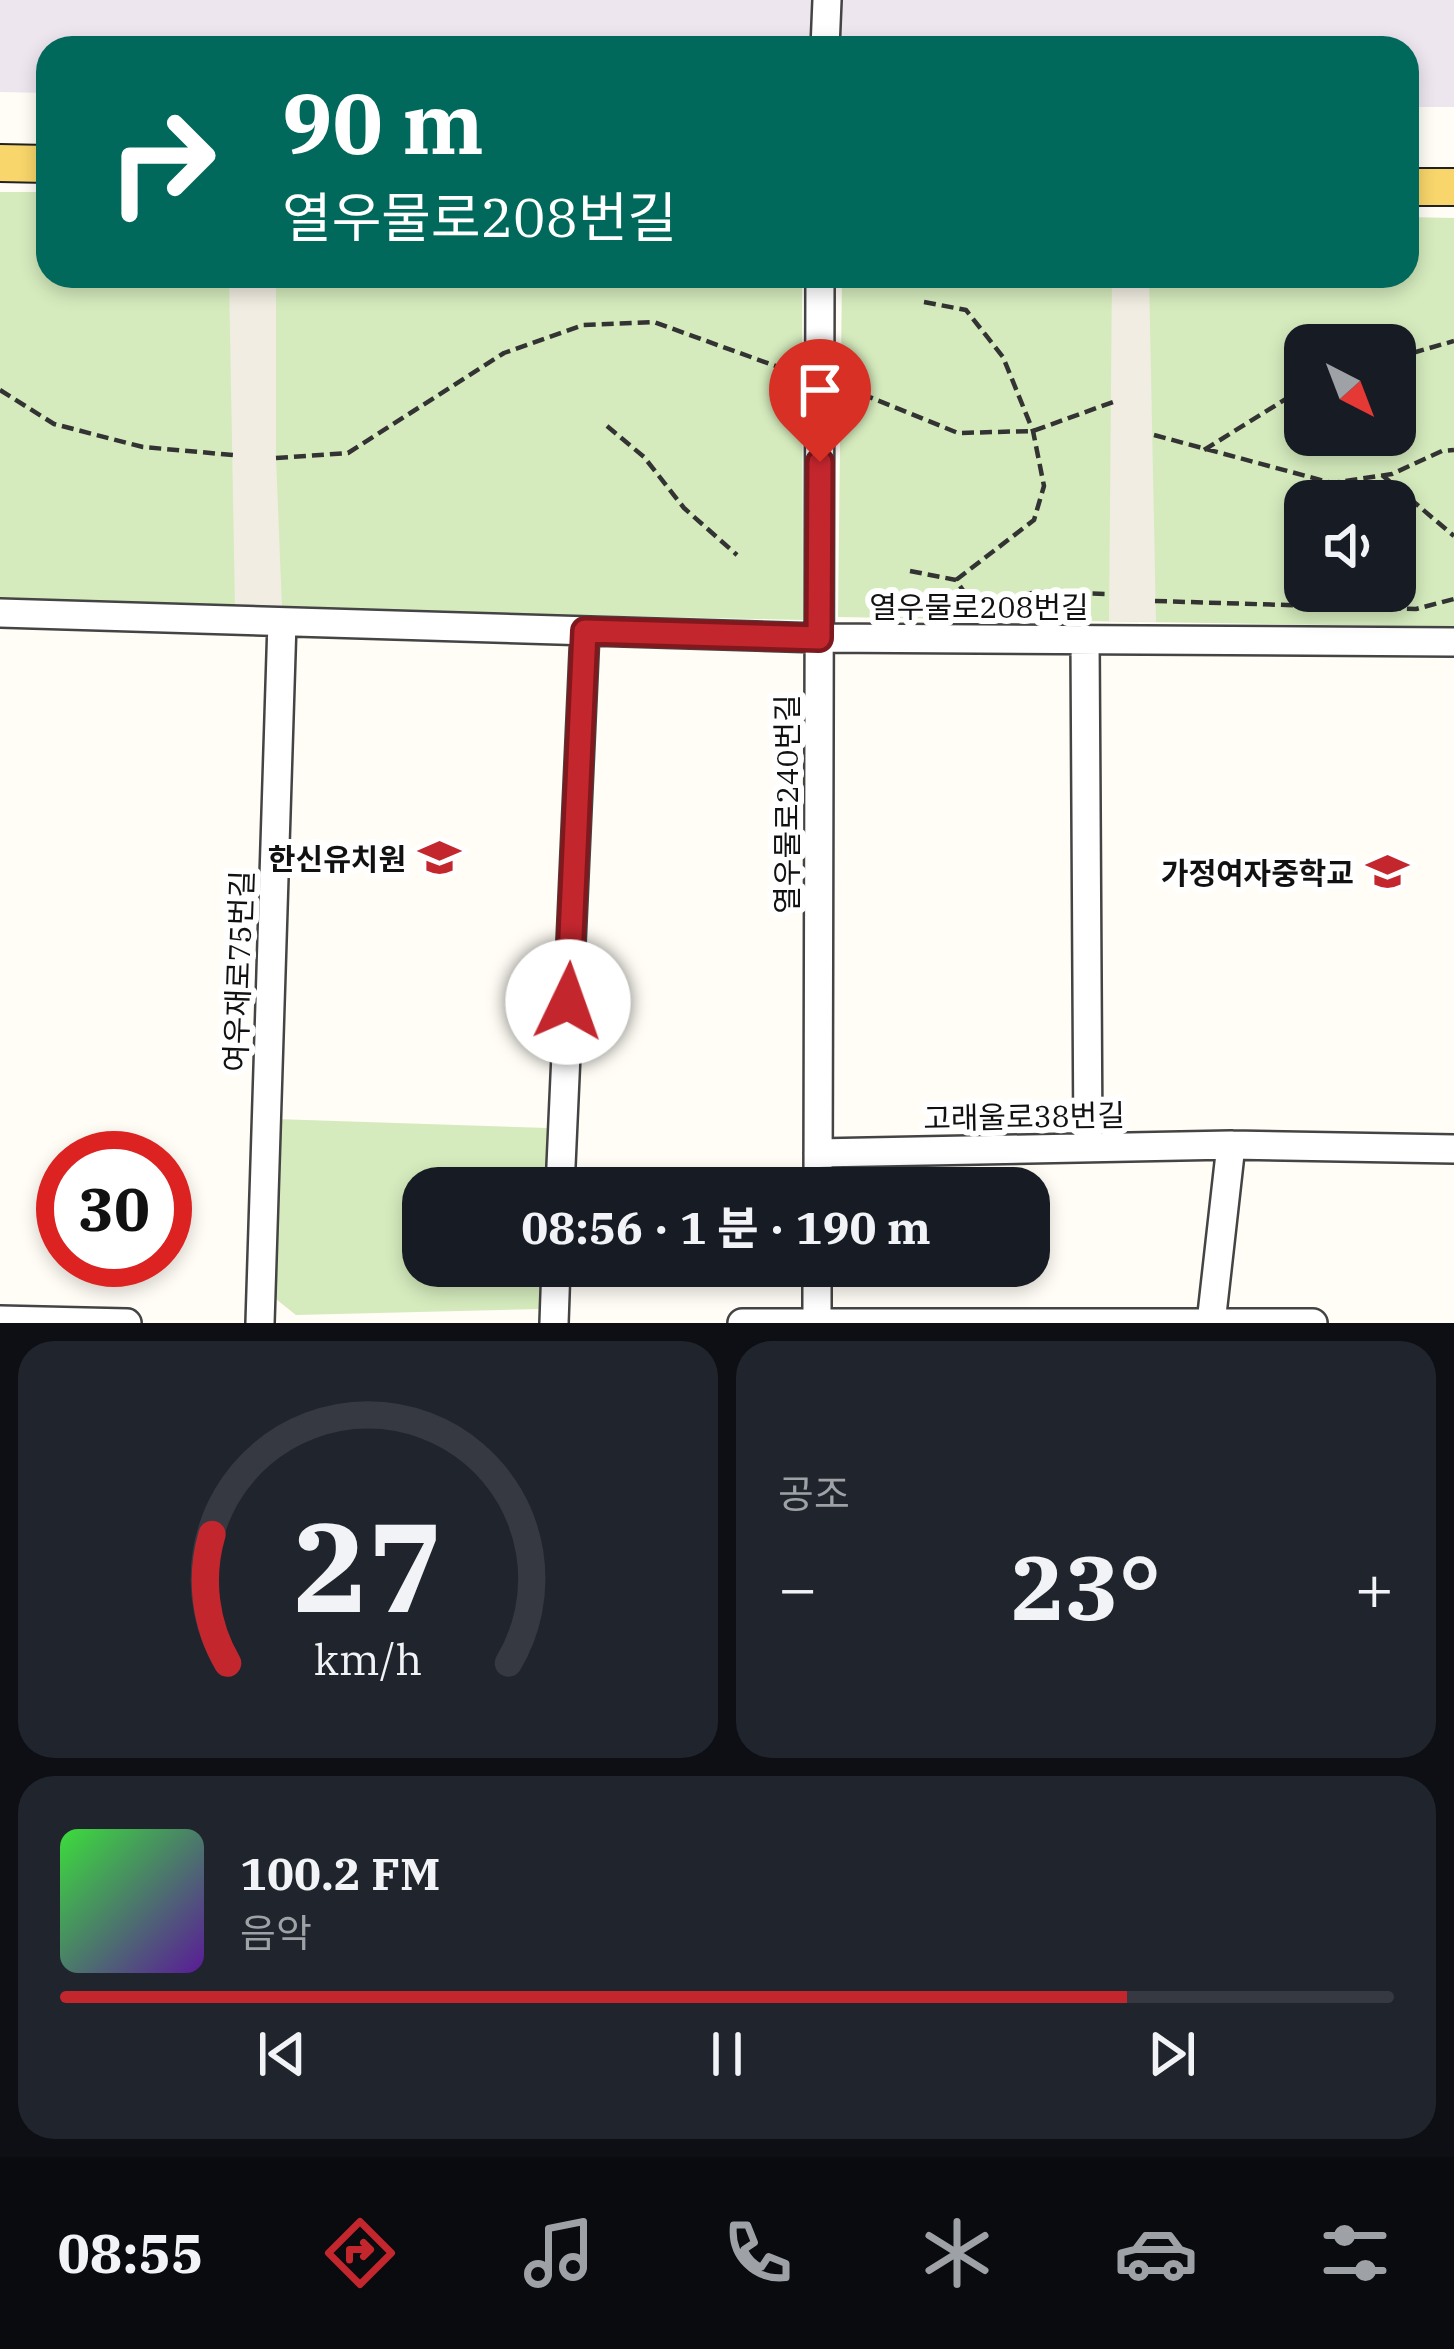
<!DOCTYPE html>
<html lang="ko">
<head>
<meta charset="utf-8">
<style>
	:root { --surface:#171b24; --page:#20242c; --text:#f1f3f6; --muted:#9ea1a6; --line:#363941; --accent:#c4262e }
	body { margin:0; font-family:"IBM Plex Serif","Noto Sans KR",serif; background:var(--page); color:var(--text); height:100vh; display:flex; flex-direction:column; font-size:45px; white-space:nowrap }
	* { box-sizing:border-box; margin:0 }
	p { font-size:39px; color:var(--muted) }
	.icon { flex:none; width:66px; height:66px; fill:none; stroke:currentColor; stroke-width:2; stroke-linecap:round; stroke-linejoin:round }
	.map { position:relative; height:1323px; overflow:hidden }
	.sheet { display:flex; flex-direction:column; gap:18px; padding:18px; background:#0d0f14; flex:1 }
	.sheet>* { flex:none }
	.top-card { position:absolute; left:36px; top:36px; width:1383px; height:252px; border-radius:36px; box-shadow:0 6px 18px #0003; background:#00695c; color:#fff; overflow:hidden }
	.needle { width:78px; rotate:138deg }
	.buttons { position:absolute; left:1284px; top:324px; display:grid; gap:24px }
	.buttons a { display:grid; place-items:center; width:132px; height:132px; border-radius:24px; background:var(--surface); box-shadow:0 6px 18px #0003; font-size:60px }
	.speed { position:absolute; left:36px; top:1131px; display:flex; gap:24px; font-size:60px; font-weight:700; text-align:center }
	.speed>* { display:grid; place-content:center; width:156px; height:156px; border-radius:50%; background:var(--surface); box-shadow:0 6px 18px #0003; line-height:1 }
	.speed .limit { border:18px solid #d22; background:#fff; color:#111 }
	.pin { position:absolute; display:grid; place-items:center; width:102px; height:102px; color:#fff; margin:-123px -51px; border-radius:50% 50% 50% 0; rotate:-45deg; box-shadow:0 0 12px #0007 }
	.pin .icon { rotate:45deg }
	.me { position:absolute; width:132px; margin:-66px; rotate:3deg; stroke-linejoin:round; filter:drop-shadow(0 0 9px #0008) }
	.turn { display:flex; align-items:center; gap:42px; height:252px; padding:0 48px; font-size:54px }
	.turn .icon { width:156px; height:156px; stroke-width:2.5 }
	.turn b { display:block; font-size:84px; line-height:102px }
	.big { font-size:90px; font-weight:700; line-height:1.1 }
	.sheet .card { flex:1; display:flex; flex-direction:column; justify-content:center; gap:18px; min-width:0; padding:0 42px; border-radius:36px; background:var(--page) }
	.sheet .dial { align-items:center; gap:0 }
	.dial svg { height:312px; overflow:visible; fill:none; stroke:var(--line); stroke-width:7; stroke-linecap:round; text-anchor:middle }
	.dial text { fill:var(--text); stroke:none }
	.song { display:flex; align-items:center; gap:36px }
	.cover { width:144px; height:144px; border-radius:18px; background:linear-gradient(135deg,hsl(120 70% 55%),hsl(270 70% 35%)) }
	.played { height:12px; border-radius:6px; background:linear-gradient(90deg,var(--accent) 80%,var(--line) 80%) }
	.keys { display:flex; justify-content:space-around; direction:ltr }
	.heat { display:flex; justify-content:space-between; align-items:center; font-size:66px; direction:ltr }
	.sheet .tiles { flex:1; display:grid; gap:18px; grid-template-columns:1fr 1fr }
	.card:last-child { grid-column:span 2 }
	.trip { position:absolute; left:402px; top:1167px; width:648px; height:120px; border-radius:36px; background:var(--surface); box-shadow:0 6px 18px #0003; font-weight:700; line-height:120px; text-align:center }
	.dock { display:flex; height:192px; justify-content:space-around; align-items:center; background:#090b0e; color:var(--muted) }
	.dock .icon { width:84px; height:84px }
	.dock .current { color:var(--accent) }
	.dock b { font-size:54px; color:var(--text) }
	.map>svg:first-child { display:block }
	.industrial { fill:#eee6ef }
	.green { fill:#d5ebbd; fill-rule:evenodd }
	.plaza { fill:#f1ede2 }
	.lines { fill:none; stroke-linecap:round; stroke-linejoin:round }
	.minor-casing { stroke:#444; stroke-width:32 }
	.major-casing { stroke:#222; stroke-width:40 }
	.path { stroke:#333; stroke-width:4.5; stroke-dasharray:12 6; stroke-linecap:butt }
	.minor { stroke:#fff; stroke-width:27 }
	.major { stroke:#f9d66b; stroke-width:36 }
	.route-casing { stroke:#7f191e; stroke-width:30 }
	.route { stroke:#c4262e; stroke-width:21 }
	.labels { text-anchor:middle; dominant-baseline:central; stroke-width:12; stroke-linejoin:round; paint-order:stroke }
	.street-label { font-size:30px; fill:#111; stroke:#fff }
	.poi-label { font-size:30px; font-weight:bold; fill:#111; stroke:#fff; text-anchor:end }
</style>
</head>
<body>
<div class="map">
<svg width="1454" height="1323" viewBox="0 0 1454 1323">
	<rect width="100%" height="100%" fill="#fffdf5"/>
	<path class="industrial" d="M0,0H1454V107H1407V48H48V93L0,92Z"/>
	<path class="green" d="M0,192H48V276H802L803,620L0,602Z
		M1407,217L1454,218V627L838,617L842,276H1407ZM1305,345H1395V435H1305ZM1305,501H1395V591H1305Z
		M275,1119L548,1128L545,1188H423V1266H542L540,1309L296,1315L272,1296Z"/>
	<path class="plaza" d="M229,276H276V458L282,608H235Z
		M1112,276H1149L1156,622L1109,621Z"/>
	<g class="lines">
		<defs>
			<path id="minor" d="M825,48L827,0
				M0,613L819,638L1454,642
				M1085,639L1088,1148
				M818,1153L1231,1145L1454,1149
				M560,1188L585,631
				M818,1188L820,276
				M0,1320L127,1323
				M260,1323L282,622
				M554,1323L556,1266
				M742,1323H1313
				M817,1323V1266
				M1211,1323L1231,1145"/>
			<path id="major" d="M0,163L48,164
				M1407,187H1454"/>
		</defs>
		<use href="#minor" class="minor-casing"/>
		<use href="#major" class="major-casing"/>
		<path class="path" d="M924,302L966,310L1003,357L1033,431L1044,486L1034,520L956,580
			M1395,358L1454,341
			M845,387L958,433L1033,431L1113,402
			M0,390L54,424L143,447L233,455
			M607,426L644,457L684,508L737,555
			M1154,435L1332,483L1392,474L1442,451L1454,450
			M1204,450L1305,387
			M276,458L348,453L504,353L583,325L654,322L795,373
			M1382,475L1454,536
			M910,571L956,580L973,605L1037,592L1109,594
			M1155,601L1416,609L1454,599"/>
		<use href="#minor" class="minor"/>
		<use href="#major" class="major"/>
	</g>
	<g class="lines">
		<defs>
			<path id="route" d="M568,1002L585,631L819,638L820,462"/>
		</defs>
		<use href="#route" class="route-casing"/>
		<use href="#route" class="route"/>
	</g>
	<defs>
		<symbol id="school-bare" viewBox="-9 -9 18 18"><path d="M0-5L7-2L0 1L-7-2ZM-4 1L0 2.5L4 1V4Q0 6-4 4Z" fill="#c4262e" stroke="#fff" stroke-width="2.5" paint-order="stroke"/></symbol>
	</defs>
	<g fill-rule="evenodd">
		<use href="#school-bare" x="410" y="828" width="59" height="59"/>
		<use href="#school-bare" x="1358" y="842" width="59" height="59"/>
	</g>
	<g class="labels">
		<g class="street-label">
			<text x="979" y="606">열우물로208번길</text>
			<text transform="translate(786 804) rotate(-90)">열우물로240번길</text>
			<text transform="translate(238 971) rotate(-88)">여우재로75번길</text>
			<text transform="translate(1024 1116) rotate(-1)">고래울로38번길</text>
		</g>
		<g class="poi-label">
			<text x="406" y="858">한신유치원</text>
			<text x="1354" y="872">가정여자중학교</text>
		</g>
	</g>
</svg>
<div class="buttons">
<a><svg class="needle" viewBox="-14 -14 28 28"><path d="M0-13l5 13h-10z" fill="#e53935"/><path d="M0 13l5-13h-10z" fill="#9ea1a6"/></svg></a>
<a><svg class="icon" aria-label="sound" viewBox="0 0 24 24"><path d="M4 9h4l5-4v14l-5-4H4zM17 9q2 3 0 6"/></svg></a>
</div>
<div class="speed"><div class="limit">30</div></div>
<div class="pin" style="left:820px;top:462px;background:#d93025"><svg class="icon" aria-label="arrive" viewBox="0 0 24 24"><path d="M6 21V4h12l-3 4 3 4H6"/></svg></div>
<svg class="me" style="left:568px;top:1002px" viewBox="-20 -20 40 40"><circle r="19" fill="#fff"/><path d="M0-13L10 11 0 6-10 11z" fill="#c4262e"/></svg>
<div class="trip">08:56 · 1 분 · 190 m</div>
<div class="top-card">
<div class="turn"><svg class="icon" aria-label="right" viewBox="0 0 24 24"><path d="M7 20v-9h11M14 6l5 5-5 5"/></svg><div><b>90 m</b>열우물로208번길</div></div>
</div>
</div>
<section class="sheet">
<div class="tiles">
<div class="card dial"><svg viewBox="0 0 100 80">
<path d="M14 69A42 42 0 1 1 86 69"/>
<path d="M14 69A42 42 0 0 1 10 36" stroke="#c4262e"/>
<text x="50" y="56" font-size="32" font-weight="700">27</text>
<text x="50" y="72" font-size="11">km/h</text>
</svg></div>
<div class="card"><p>공조</p>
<div class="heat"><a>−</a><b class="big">23°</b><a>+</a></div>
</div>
<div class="card">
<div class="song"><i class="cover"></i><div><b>100.2 FM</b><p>음악</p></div></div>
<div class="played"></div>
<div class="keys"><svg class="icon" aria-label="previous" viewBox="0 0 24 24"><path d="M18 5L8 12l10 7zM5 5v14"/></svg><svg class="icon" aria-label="pause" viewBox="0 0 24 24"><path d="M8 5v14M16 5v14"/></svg><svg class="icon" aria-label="next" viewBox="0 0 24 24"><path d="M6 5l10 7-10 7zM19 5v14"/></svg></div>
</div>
</div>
</section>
<nav class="dock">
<b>08:55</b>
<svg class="icon current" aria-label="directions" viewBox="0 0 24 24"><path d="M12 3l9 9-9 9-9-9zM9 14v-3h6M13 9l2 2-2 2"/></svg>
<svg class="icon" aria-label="music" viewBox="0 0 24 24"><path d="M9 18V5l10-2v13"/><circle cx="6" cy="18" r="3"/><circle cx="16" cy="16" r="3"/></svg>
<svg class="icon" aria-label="phone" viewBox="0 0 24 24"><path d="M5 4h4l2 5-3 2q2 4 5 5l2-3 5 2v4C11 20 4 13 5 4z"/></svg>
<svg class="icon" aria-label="climate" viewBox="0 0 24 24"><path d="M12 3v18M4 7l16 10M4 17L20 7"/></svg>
<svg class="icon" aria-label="car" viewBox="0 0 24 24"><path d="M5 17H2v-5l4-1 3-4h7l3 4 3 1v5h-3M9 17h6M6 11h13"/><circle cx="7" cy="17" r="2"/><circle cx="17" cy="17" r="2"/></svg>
<svg class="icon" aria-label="filters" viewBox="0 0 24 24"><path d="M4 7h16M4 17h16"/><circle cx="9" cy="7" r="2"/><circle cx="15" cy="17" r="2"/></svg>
</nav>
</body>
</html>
